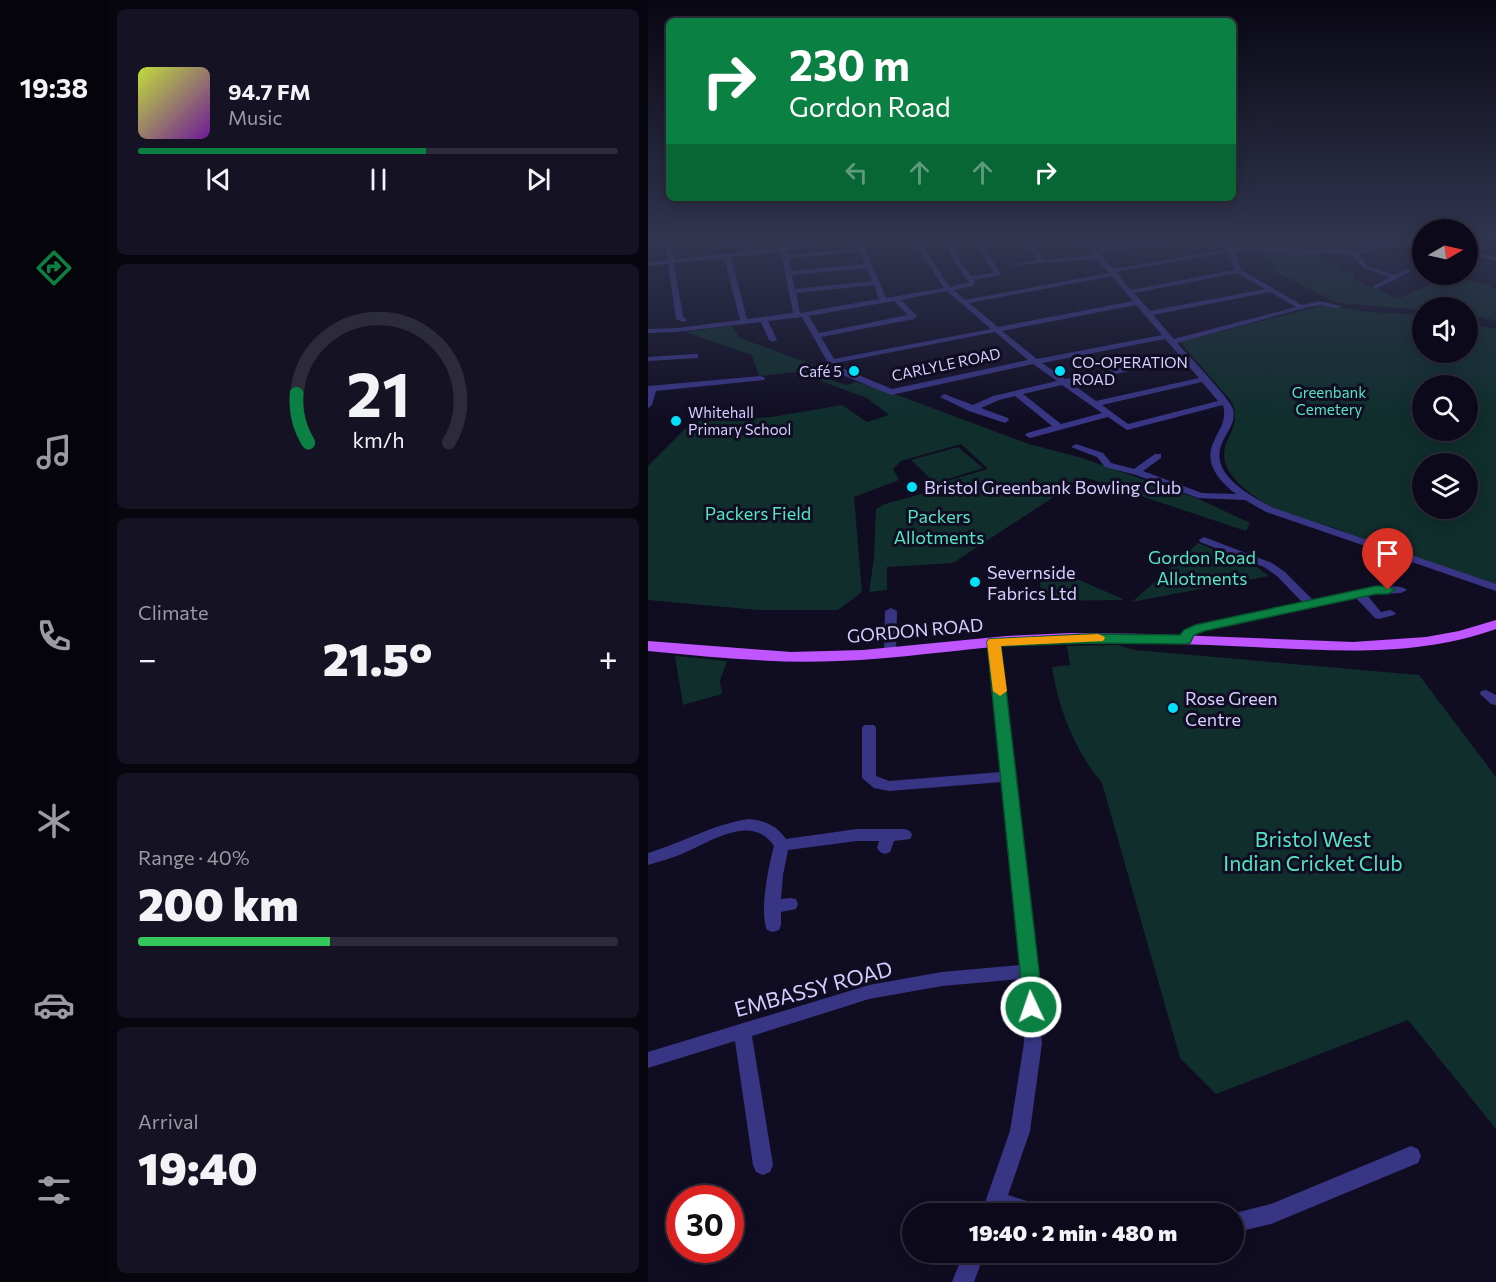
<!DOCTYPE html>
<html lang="en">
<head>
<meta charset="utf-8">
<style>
	:root { --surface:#0c0a1a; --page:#151323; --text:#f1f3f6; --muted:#9a9aa2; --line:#2c2b39; --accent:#0b8043 }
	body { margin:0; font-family:Commissioner,sans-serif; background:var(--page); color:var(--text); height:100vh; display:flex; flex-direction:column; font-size:22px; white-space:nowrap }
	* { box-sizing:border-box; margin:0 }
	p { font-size:20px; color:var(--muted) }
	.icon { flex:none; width:33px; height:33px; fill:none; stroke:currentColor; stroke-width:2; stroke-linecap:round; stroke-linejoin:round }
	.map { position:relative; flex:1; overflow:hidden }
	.details { display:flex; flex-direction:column; gap:9px; padding:9px; background:#07060e; width:540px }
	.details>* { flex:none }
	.hud { position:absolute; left:18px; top:18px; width:570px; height:183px; border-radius:9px; box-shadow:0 3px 15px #0003,0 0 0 2px var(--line); background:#0b8043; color:#fff; overflow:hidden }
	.needle { width:39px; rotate:81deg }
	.controls { position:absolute; left:764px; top:219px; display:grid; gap:12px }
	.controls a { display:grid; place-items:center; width:66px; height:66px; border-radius:50%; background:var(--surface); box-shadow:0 3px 15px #0003,0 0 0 2px var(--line); font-size:30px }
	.speed { position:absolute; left:18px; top:1185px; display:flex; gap:12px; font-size:30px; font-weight:700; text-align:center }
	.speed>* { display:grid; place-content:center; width:78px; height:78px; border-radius:50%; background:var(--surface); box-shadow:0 3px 15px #0003,0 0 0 2px var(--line); line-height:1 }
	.speed .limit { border:9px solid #d22; background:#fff; color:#111 }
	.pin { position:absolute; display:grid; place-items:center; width:51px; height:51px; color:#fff; margin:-62px -26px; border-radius:50% 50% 50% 0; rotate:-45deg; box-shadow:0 0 6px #0007 }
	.pin .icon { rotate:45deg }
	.me { position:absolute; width:66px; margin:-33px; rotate:357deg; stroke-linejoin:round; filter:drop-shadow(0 0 4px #0008) }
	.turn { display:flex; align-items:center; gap:21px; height:126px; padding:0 24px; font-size:27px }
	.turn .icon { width:78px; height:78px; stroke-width:2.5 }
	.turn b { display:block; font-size:42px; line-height:51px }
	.lanes { display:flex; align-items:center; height:57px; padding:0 24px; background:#0003; justify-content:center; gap:30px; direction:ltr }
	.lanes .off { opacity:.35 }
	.big { font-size:45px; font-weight:800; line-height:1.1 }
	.details .widget { flex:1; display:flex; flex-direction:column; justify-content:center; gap:9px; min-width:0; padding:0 21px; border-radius:9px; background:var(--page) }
	.details .dial { align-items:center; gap:0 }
	.dial svg { height:156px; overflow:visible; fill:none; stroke:var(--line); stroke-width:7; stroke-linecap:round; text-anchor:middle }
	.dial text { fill:var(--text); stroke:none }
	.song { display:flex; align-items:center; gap:18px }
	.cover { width:72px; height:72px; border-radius:9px; background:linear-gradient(135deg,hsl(70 70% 55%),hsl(280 70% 35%)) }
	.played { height:6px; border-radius:3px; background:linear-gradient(90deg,var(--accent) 60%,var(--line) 60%) }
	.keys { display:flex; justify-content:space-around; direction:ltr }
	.heat { display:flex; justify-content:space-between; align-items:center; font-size:33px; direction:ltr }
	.charge { height:9px; border-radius:4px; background:linear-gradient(90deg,#34c759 40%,var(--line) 0) }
	.trip { position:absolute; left:254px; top:1203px; width:342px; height:60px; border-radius:30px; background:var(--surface); box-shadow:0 3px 15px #0003,0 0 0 2px var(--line); font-weight:800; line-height:60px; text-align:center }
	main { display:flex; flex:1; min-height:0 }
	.tabs { display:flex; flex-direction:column; width:108px; justify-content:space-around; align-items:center; background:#05040a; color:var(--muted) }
	.tabs .icon { width:42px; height:42px }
	.tabs .current { color:var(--accent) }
	.tabs b { font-size:27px; color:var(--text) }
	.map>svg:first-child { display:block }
	.green { fill:#0f2e2c; fill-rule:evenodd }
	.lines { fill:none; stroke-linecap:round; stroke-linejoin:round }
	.minor { fill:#383585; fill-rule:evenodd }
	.major { fill:#bf56ff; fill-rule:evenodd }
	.route { fill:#0b8043; stroke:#07532c; stroke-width:1.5 }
	.slow { fill:#f59e0b }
	.poi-dot { fill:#00e2fa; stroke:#100d23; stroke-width:2 }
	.labels { text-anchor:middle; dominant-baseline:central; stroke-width:6; stroke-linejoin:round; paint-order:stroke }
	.far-poi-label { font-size:15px; fill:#d4cfff; stroke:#100d23; text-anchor:start }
	.far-street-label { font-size:15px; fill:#d4cfff; stroke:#100d23 }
	.far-park-label { font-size:15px; fill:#54e6c1; stroke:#100d23 }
	.poi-label { font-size:18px; fill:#d4cfff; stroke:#100d23; text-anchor:start }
	.park-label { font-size:18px; fill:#54e6c1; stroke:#100d23 }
	.street-label { font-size:18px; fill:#d4cfff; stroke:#100d23 }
	.near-park-label { font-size:21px; fill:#54e6c1; stroke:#100d23 }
	.near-street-label { font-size:21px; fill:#d4cfff; stroke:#100d23 }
</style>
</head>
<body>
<main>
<nav class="tabs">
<b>19:38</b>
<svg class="icon current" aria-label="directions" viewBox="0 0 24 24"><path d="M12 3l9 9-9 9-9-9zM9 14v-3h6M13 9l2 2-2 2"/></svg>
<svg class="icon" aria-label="music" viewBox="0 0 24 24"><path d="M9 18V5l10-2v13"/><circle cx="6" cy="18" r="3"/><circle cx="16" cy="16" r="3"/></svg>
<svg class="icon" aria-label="phone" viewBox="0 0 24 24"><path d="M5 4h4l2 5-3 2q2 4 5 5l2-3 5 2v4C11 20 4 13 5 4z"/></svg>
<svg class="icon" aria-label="climate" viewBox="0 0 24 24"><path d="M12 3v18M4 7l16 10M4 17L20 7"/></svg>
<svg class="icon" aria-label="car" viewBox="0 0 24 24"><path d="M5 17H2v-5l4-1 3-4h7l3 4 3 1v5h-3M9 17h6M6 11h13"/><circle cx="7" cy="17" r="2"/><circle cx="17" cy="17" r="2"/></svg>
<svg class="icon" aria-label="filters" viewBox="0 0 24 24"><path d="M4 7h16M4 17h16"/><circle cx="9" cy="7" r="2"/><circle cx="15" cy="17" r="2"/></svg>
</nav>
<section class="details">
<div class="widget">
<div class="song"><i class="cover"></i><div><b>94.7 FM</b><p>Music</p></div></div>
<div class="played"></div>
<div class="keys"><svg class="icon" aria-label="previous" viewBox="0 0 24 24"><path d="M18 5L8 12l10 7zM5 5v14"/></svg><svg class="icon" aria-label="pause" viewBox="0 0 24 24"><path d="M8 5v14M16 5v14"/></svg><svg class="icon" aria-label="next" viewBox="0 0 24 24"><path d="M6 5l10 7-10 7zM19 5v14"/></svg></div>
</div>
<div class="widget dial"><svg viewBox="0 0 100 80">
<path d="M14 69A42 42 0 1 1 86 69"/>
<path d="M14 69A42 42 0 0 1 8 44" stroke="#0b8043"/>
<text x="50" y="56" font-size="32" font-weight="700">21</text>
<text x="50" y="72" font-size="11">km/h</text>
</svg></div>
<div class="widget"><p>Climate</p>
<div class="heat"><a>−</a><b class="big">21.5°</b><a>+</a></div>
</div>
<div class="widget"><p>Range · 40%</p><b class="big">200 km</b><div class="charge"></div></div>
<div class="widget"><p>Arrival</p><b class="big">19:40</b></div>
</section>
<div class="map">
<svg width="848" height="1282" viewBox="0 0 848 1282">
	<rect width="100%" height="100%" fill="#100d23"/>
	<path class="green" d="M616,241L663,242L664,246H654L656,253H666L675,261L689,262L683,265L692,268L690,270L708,275L704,278L718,286L730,287L728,289L750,299L804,275L842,286L848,290V321L833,317L828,320L819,318V308H774V310L689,303L622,269L627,267L619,254Z
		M676,305L722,312L774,315V352H819V323L848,329V584C792,567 738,547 683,527C665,521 645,516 627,508C610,500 587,485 579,467C567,441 596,433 584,402L532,342ZM774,386H819V430H774ZM774,464H819V508H774Z
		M84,326L92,338L182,371L173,377L198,385L208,382L244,393L381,444L434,458L551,499L602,523L598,531L436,477L305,563L239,567V590L221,592L226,558L228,509L237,504L287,490L282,486L340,469L313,444L253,461L245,469L251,480L206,497L214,592L190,610H110L0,600V466L38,428L50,425V421L124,417L194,405L219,422L241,415L219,398L149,372L111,376L104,355L37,332Z
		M310,447L335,468L287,483L263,460Z
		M550,543L606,565L621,576L484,602Z
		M410,571L473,598L475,600L393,601L392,573Z
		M469,645L487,650L771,675L848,777V1129L760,1020L568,1094L532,1058L454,783C427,751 410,708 404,667L422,665L419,646Z
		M27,656L79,661L72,681L74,694L35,705Z"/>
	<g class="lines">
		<path class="minor" d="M17,241H23L26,259L97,252L91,243H74L71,241H96L103,251L135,248L149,244L148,241H154L155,246L139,251L140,255L211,248L208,241H214L238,298L296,288L265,241H271L302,287L321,282L304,258L297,241H303L310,258L323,276L346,273L327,241H333L353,275L326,280L327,282L325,286L306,290L317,300L461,273L449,259L367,265L366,264L389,260L375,241H381L396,260L446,255L434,241H440L448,250L508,241H524L451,253L465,269L579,249L577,241H583L586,248L716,250L739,241H747L719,253L711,254L719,266L747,275L760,269L763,271L728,289L726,288V286L742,277L715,268L704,254L587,252L593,270L654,305L672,301L693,306L689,308L672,305L657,308L529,343C540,355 582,399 585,409C588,421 581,429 576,439C557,473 601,495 626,508L848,584V591L618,512L597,500L550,498L488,475L457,467L449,457L423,447L428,444L455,453L463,463L486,469L507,454H513V458L495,471L554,493L588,494C571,481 555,463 566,441C572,427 579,421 575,405L479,430L460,417L382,438L377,435L379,433L404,426L367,396L351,400L333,408L360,418L361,420L357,423L321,411L292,397L296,394L325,405L345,396L409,381L385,364L243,395L190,373L183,368L154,317L120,321L129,340L125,342L121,340L113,322L29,332L0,333V329L29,328L92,320L76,258L26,263L35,316L39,320L35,322L28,319L20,264L0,266V262L20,260ZM133,252L145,313L99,319L83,257ZM212,252L217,264L143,271L141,258ZM581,252L586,270L483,290L468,272ZM219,268L224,281L147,289L144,275ZM589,273L617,289L502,311L486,293ZM464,276L485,301L350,327L321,303ZM226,285L231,299L152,313L148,293ZM299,291L343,329L186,359L173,337L266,319L269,316L253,300ZM622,292L648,307L526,339L505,315ZM246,301L260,315L171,333L161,316ZM488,305L514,335L389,359L354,331ZM347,332L380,360L244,389L196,369L188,363ZM517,339L532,356L417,379L394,363ZM535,360L551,378L448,401L423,383ZM554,382L570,401L480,424L454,405ZM414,385L454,413L413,424L375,394Z
			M750,241L774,243V247Z
			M819,241H824L825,242L822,244Z
			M819,251L848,257V261L819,255Z
			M47,354H50V358L0,361V357Z
			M113,376L117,378L116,380L8,391L4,405L0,408V386Z
			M556,537L624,563L637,572L665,600C684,596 745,579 759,590L753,593L719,595L733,612L742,610L748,613L746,615L731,619L727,618L708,598L556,631L546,635L541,643H533L531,640L537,630L548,625L654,602L629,576L616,567L552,542L551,540Z
			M243,608L249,611L248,652L242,656L236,652L237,611Z
			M346,639L352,643L390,971L394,1043L382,1131L360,1195L397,1207L400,1214H333L362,1131L376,1043L374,979L294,986L221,999L104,1036L125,1165L122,1172L115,1175L108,1172L105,1165L87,1041L0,1068V1052L221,985L294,972L373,965L354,782L241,791L226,788L214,778V728L216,725H226L228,728V776L241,781L353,772L340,643Z
			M838,690L848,695V705L843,704L832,694L833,691Z
			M101,819C118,821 128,825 138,839L209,829H257L262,831L264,835L262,839L246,841L242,852L237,854L232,852L229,848L231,841H209L140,850L135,875L133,899L142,898L148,899L150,904L148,909L133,912V925L131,930L125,932L119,930C111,912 121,864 126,846C104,813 64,841 36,853C25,858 12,861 0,865V853C34,843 65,824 101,819Z
			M763,1146L770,1149L773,1156L770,1163L623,1224L585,1233V1214H583L623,1204Z
			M316,1252H337L326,1282H304Z"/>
		<path class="major" d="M848,620V629C770,657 688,651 606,647C546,644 485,642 425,642C346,643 268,658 190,661C126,664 63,657 0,651V641L143,652L215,650L358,636L422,633L503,634L705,642L778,637L811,631Z"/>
	</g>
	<linearGradient id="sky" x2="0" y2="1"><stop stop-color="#090713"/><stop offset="0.57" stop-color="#313550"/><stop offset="1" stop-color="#313550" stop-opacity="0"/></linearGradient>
	<rect width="848" height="420" fill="url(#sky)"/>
	<path class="route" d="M728,586H740L747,590L740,594H728L556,631L546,635L542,643L537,644L441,643L353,646L391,971L393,1007L390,1013L383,1016L376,1013L374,1007L372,971L339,642L341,639L441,634L532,635L536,630L547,625Z"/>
	<path class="slow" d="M450,634L455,636L457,638L455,641L353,646L359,691L352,696L345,691L339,642L341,639Z"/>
	<g class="poi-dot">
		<circle cx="206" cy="371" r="6"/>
		<circle cx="412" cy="371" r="6"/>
		<circle cx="28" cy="421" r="6"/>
		<circle cx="264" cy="487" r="6"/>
		<circle cx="327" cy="582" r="6"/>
		<circle cx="525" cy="708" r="6"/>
	</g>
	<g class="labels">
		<g class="far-poi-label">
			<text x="424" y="362">CO-OPERATION<tspan x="424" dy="17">ROAD</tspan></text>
			<text x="194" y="371" text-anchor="end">Café 5</text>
			<text x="40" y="412">Whitehall<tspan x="40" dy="17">Primary School</tspan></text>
		</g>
		<g class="far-street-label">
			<text transform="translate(298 364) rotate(-12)">CARLYLE ROAD</text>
		</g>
		<g class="far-park-label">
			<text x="681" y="392">Greenbank<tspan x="681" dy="17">Cemetery</tspan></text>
		</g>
		<g class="poi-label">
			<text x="276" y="487">Bristol Greenbank Bowling Club</text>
			<text x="339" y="572">Severnside<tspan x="339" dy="21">Fabrics Ltd</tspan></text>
			<text x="537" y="698">Rose Green<tspan x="537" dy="21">Centre</tspan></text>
		</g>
		<g class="park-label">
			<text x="110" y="513">Packers Field</text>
			<text x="291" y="516">Packers<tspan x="291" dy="21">Allotments</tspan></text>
			<text x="554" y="557">Gordon Road<tspan x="554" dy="21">Allotments</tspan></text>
		</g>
		<g class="street-label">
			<text transform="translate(267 630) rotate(-5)">GORDON ROAD</text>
		</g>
		<g class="near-park-label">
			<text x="665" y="838">Bristol West<tspan x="665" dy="24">Indian Cricket Club</tspan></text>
		</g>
		<g class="near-street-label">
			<text transform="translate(165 988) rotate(-15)">EMBASSY ROAD</text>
		</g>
	</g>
</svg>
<div class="controls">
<a><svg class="needle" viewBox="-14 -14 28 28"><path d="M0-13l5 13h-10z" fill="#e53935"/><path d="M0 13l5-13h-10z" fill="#9a9aa2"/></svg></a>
<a><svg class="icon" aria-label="sound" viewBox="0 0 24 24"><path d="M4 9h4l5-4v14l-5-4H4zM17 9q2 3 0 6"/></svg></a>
<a><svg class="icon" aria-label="search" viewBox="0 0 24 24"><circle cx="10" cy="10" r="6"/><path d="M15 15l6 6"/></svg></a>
<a><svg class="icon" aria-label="layers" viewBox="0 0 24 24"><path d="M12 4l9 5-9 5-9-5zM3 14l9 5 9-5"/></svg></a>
</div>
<div class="speed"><div class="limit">30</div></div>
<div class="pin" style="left:740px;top:590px;background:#d93025"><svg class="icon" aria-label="arrive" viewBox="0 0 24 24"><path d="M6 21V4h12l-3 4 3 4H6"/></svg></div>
<svg class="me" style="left:383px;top:1007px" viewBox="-20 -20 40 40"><circle r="17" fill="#0b8043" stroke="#fff" stroke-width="3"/><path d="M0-11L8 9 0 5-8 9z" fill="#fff"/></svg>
<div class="trip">19:40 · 2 min · 480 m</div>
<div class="hud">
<div class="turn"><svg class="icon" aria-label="right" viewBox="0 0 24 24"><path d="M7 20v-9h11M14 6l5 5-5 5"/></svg><div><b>230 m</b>Gordon Road</div></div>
<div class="lanes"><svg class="icon off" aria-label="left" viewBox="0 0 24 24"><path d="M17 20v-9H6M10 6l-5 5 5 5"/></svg><svg class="icon off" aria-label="ahead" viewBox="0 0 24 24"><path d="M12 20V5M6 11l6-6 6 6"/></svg><svg class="icon off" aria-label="ahead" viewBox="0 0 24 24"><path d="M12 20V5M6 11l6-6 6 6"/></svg><svg class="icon" aria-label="right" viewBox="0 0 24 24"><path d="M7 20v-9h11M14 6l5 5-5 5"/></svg></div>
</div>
</div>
</main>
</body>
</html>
